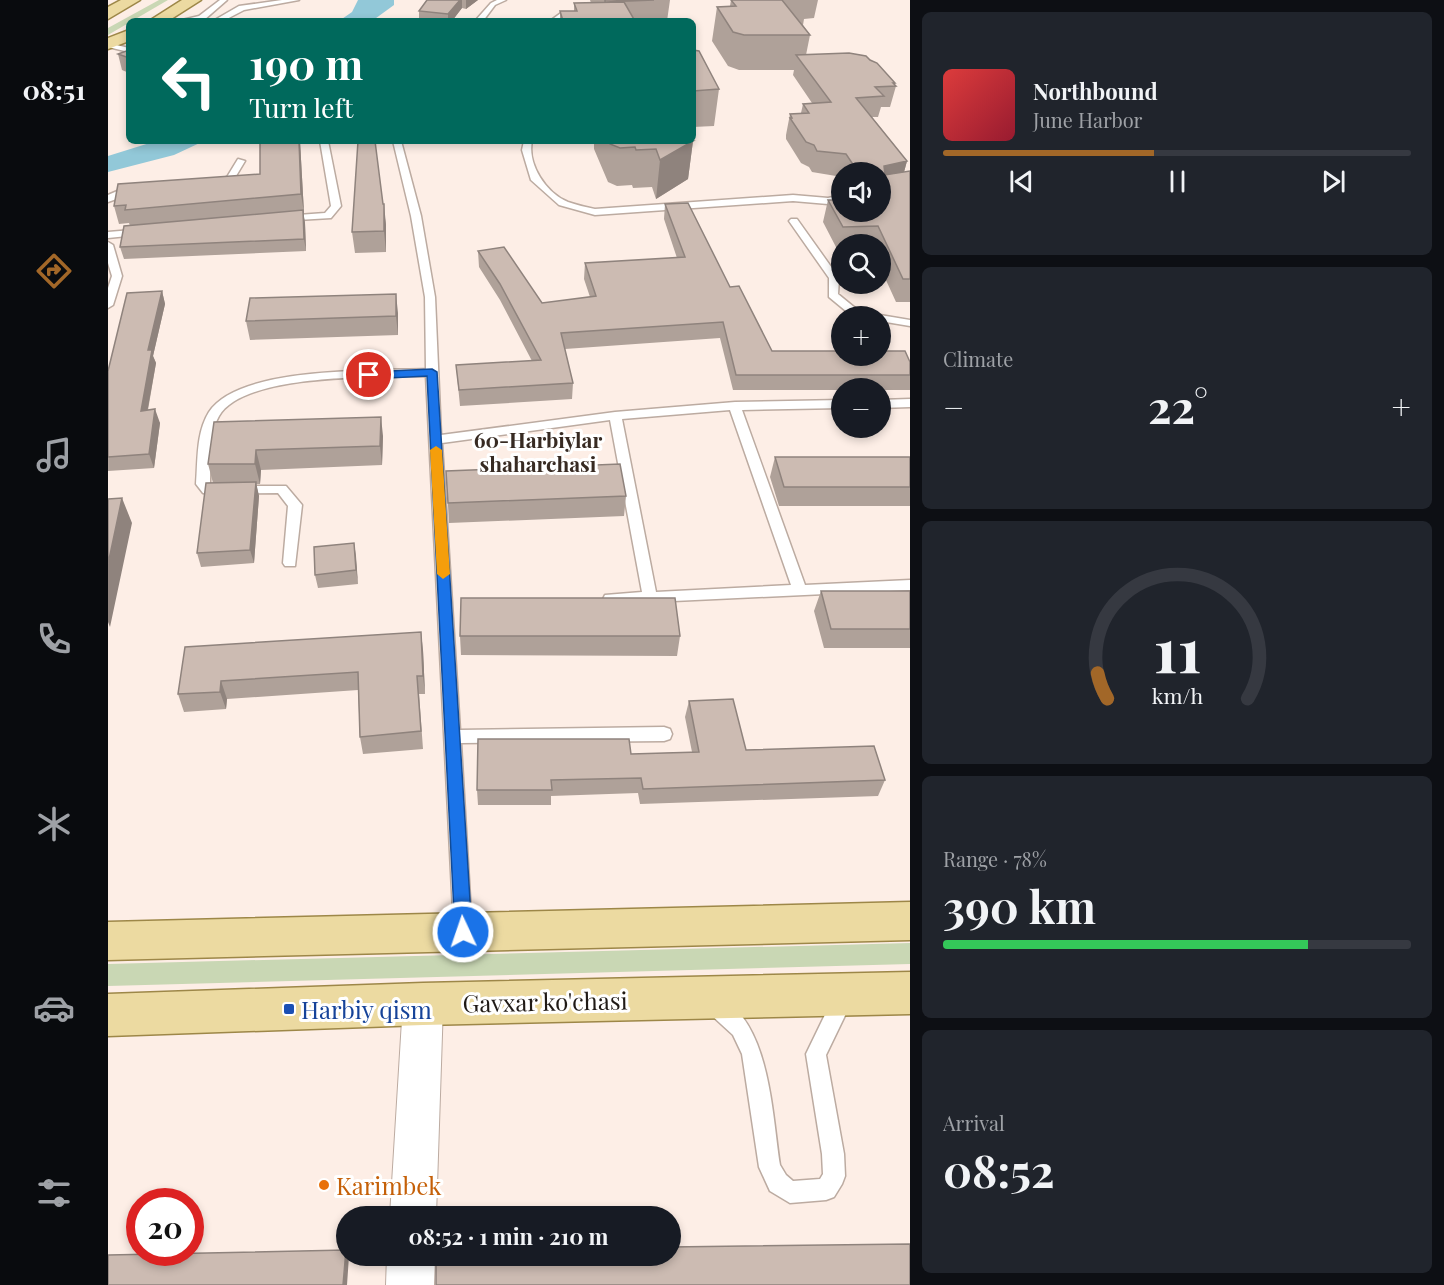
<!DOCTYPE html>
<html lang="en">
<head>
<meta charset="utf-8">
<style>
	:root { --surface:#171b24; --page:#20242c; --text:#f1f3f6; --muted:#9ea1a6; --line:#363941; --accent:#a26728 }
	body { margin:0; font-family:"Playfair Display",serif; background:var(--page); color:var(--text); height:100vh; display:flex; flex-direction:column; font-size:22px; white-space:nowrap }
	* { box-sizing:border-box; margin:0 }
	p { font-size:20px; color:var(--muted) }
	.icon { flex:none; width:33px; height:33px; fill:none; stroke:currentColor; stroke-width:2; stroke-linecap:round; stroke-linejoin:round }
	.map { position:relative; flex:1; overflow:hidden }
	.sheet { display:flex; flex-direction:column; gap:12px; padding:12px; background:#0d0f14; width:534px }
	.sheet>* { flex:none }
	.banner { position:absolute; left:18px; top:18px; width:570px; height:126px; border-radius:9px; box-shadow:0 3px 9px #0003; background:#00695c; color:#fff; overflow:hidden }
	.buttons { position:absolute; left:723px; top:162px; display:grid; gap:12px }
	.buttons a { display:grid; place-items:center; width:60px; height:60px; border-radius:50%; background:var(--surface); box-shadow:0 3px 9px #0003; font-size:30px }
	.speed { position:absolute; left:18px; top:1188px; display:flex; gap:12px; font-size:30px; font-weight:700; text-align:center }
	.speed>* { display:grid; place-content:center; width:78px; height:78px; border-radius:50%; background:var(--surface); box-shadow:0 3px 9px #0003; line-height:1 }
	.speed .limit { border:9px solid #d22; background:#fff; color:#111 }
	.pin { position:absolute; display:grid; place-items:center; width:51px; height:51px; color:#fff; margin:-26px; border:3px solid #fff; border-radius:50%; box-shadow:0 2px 6px #0007 }
	.me { position:absolute; width:66px; margin:-33px; rotate:357deg; stroke-linejoin:round; filter:drop-shadow(0 0 4px #0008) }
	.turn { display:flex; align-items:center; gap:21px; height:126px; padding:0 24px; font-size:27px }
	.turn .icon { width:78px; height:78px; stroke-width:2.5 }
	.turn b { display:block; font-size:42px; line-height:51px }
	.big { font-size:45px; font-weight:700; line-height:1.1 }
	.sheet .card { flex:1; display:flex; flex-direction:column; justify-content:center; gap:9px; min-width:0; padding:0 21px; border-radius:9px; background:var(--page) }
	.sheet .dial { align-items:center; gap:0 }
	.dial svg { height:156px; overflow:visible; fill:none; stroke:var(--line); stroke-width:7; stroke-linecap:round; text-anchor:middle }
	.dial text { fill:var(--text); stroke:none }
	.song { display:flex; align-items:center; gap:18px }
	.cover { width:72px; height:72px; border-radius:9px; background:linear-gradient(135deg,hsl(0 70% 55%),hsl(350 70% 35%)) }
	.played { height:6px; border-radius:3px; background:linear-gradient(90deg,var(--accent) 45%,var(--line) 45%) }
	.keys { display:flex; justify-content:space-around; direction:ltr }
	.heat { display:flex; justify-content:space-between; align-items:center; font-size:33px; direction:ltr }
	.charge { height:9px; border-radius:4px; background:linear-gradient(90deg,#34c759 78%,var(--line) 0) }
	.trip { position:absolute; left:228px; top:1206px; width:345px; height:60px; border-radius:30px; background:var(--surface); box-shadow:0 3px 9px #0003; font-weight:700; line-height:60px; text-align:center }
	main { display:flex; flex:1; min-height:0 }
	.tab-bar { display:flex; flex-direction:column; width:108px; justify-content:space-around; align-items:center; background:#090b0e; color:var(--muted) }
	.tab-bar .icon { width:42px; height:42px }
	.tab-bar .on { color:var(--accent) }
	.tab-bar b { font-size:27px; color:var(--text) }
	.map>svg:first-child { display:block }
	.green { fill:#c9d7b4 }
	.water { fill:#92c8d8 }
	.lines { fill:none; stroke-linecap:round; stroke-linejoin:round }
	.lane-casing { stroke:#bcaba1; stroke-width:3 }
	.street-casing { stroke:#bcaba1; stroke-width:2 }
	.primary-casing { stroke:#9d8748; stroke-width:3 }
	.lane { fill:#fff; fill-rule:evenodd }
	.street { fill:#fff; fill-rule:evenodd }
	.primary { fill:#ecdaa1; fill-rule:evenodd }
	.wall { fill:#afa199 }
	.shaded-wall { fill:#8f837d }
	.building { fill:#ccbbb2; stroke:#8f837d; stroke-width:1.5 }
	.route { fill:#1a73e8; stroke:#114b97; stroke-width:1.5 }
	.slow { fill:#f59e0b }
	.transit-dot { fill:#1a4fb4; stroke:#fff; stroke-width:2 }
	.food-dot { fill:#e8710a; stroke:#fff; stroke-width:2 }
	.labels { text-anchor:middle; dominant-baseline:central; stroke-width:6; stroke-linejoin:round; paint-order:stroke }
	.neighbourhood-label { font-size:21px; font-weight:bold; fill:#372a22; stroke:#fff }
	.near-street-label { font-size:24px; fill:#201a16; stroke:#fff }
	.near-transit-label { font-size:24px; fill:#164399; stroke:#fff; text-anchor:start }
	.near-food-label { font-size:24px; fill:#c56008; stroke:#fff; text-anchor:start }
</style>
</head>
<body>
<main>
<nav class="tab-bar">
<b>08:51</b>
<svg class="icon on" aria-label="directions" viewBox="0 0 24 24"><path d="M12 3l9 9-9 9-9-9zM9 14v-3h6M13 9l2 2-2 2"/></svg>
<svg class="icon" aria-label="music" viewBox="0 0 24 24"><path d="M9 18V5l10-2v13"/><circle cx="6" cy="18" r="3"/><circle cx="16" cy="16" r="3"/></svg>
<svg class="icon" aria-label="phone" viewBox="0 0 24 24"><path d="M5 4h4l2 5-3 2q2 4 5 5l2-3 5 2v4C11 20 4 13 5 4z"/></svg>
<svg class="icon" aria-label="climate" viewBox="0 0 24 24"><path d="M12 3v18M4 7l16 10M4 17L20 7"/></svg>
<svg class="icon" aria-label="car" viewBox="0 0 24 24"><path d="M5 17H2v-5l4-1 3-4h7l3 4 3 1v5h-3M9 17h6M6 11h13"/><circle cx="7" cy="17" r="2"/><circle cx="17" cy="17" r="2"/></svg>
<svg class="icon" aria-label="filters" viewBox="0 0 24 24"><path d="M4 7h16M4 17h16"/><circle cx="9" cy="7" r="2"/><circle cx="15" cy="17" r="2"/></svg>
</nav>
<div class="map">
<svg width="802" height="1285" viewBox="0 0 802 1285">
	<rect width="100%" height="100%" fill="#fdeee6"/>
	<path class="green" d="M51,0H60L0,35V28Z
		M802,943V964L0,986V964Z"/>
	<path class="water" d="M250,0H286V5L264,21H231L244,12Z
		M48,141H96L66,155L0,172V156Z"/>
	<g class="lines">
		<defs>
			<path id="lane" d="M112,0H119L96,20L70,21L91,16Z
				M174,0H191L136,10L115,21H105L131,6Z
				M389,0H398L387,5L375,21H367L383,3Z
				M453,13L460,15L451,21H442Z
				M0,43L21,48V52L0,47Z
				M212,141H220L233,206L223,218L173,221L171,219L176,216L217,213L223,206Z
				M285,141H293L313,216L327,297L333,435L507,412L627,402L734,400V408L634,410L697,585L802,580V590L502,604L497,603L495,599L497,595L534,592L502,420L334,443L352,730L556,727L562,729L564,734L562,739L556,741L353,743L364,932L362,938L355,941L348,938L346,932L318,376C272,377 136,373 111,416C100,435 103,461 102,483L104,486H178L194,505L187,566H177L175,563L180,506L170,493L100,494L95,493L88,484C90,460 88,433 101,412C131,366 267,371 318,369L317,297L303,216ZM622,410L683,585L548,592L514,419Z
				M416,141H424C419,164 438,193 460,202C468,205 478,207 487,209L685,195L720,198L734,195V201L720,204L685,201L487,215L451,205L423,180L414,150Z
				M130,159L137,161L125,181L103,185V181L119,177Z
				M28,186L33,189L31,191L0,202V195L14,189Z
				M683,219H689L731,278L730,294L752,312L765,314L766,316H744L721,297V278L681,221Z
				M36,229L41,232L39,234L0,238V232Z
				M0,242L5,245L14,276L5,305L0,308V288L4,276L0,263Z
				M772,315L802,320V326L772,321V316H768Z
				M802,399V407L772,408V400Z
				M736,988L743,990L746,997L718,1055L736,1154L737,1176L734,1184L726,1197L718,1200L682,1203L662,1191L651,1167L634,1054L625,1035L601,1013L598,1006L601,999L608,996C662,1018 664,1115 672,1165L678,1175L685,1181L712,1179L715,1174L714,1154L698,1054L729,990Z"/>
			<path id="street" d="M315,984L329,990L335,1004L328,1216H282L295,1004L301,990Z
				M279,1256H327L326,1285H278Z"/>
			<path id="primary" d="M13,0H32L0,19V7Z
				M74,0H93L60,21H41Z
				M21,30V41L0,49V38Z
				M802,902V940L0,960V922Z
				M802,972V1014L315,1025L0,1036V994L315,983Z"/>
		</defs>
		<use href="#lane" class="lane-casing"/>
		<use href="#street" class="street-casing"/>
		<use href="#primary" class="primary-casing"/>
		<use href="#lane" class="lane"/>
		<use href="#street" class="street"/>
		<use href="#primary" class="primary"/>
	</g>
	<path class="wall" d="M319,0H370L358,9L354,8L344,21H311V11Z
		M482,0H562L559,21H452V11H466V3H483Z
		M623,0H710L706,18L696,19L695,25L702,35L698,55L762,60L787,83V85L788,86L782,107H773L770,117H764L799,161L796,172L802,171V302H788L772,267V244H734V249H729L715,222L720,200L772,212V172H734V177L704,172L701,167L693,163L678,139V135L682,114L693,113L695,104L704,103L685,75L686,70H631L620,66L604,41L609,7L622,6Z
		M21,50V73L14,70L10,54Z
		M585,50L611,89L606,126L585,127Z
		M152,141H192L196,213H195L197,223L198,251L16,259L12,247L22,226L21,223L11,224L6,206L152,174Z
		M485,141H585L580,179L548,199L544,187L525,188L524,185L509,186L500,182L486,149V143Z
		M275,204L278,225V252L247,253L244,232Z
		M557,204L622,287L664,351L802,362V390H772V388H734V390H625L612,338L457,349L465,383L464,399L352,406L348,365L424,361L392,300L371,267L370,251L434,303L482,297L476,279L477,263L569,258L556,219Z
		M54,291L57,304L45,356L48,363L40,410L52,423L46,468L0,471V371Z
		M290,313V335L142,340L138,321Z
		M106,422L275,436L274,465L153,470L152,484H148L151,496L146,563L93,567L89,553L105,483L100,464Z
		M667,457H802V506H671L662,477Z
		M338,471L518,496L516,516L341,523Z
		M246,543L250,584L210,588L207,575Z
		M713,591H802V648H716L706,611Z
		M352,636H572L569,656L353,655Z
		M77,647L315,650L317,694H311L315,749L255,754L252,737L250,690L119,699L118,709L76,712L70,694Z
		M581,701L638,750L777,780L770,796L532,804L530,793L443,796V805H370L369,790L523,754L584,752L577,717Z"/>
	<path class="shaded-wall" d="M352,0H354V8L344,21H340V14Z
		M358,0H370L358,9Z
		M191,141H192L196,213L193,194Z
		M585,141L580,179L548,199L552,160Z
		M799,161L793,183L772,187L776,166Z
		M276,204L278,225V252L276,231Z
		M195,210L197,223L198,251L196,239Z
		M54,291L57,304L45,356L48,363L37,424L33,411L40,350Z
		M288,294L290,313V335L288,316Z
		M47,409L52,423L46,468L41,454Z
		M273,417L275,436L274,465L272,446Z
		M148,450L153,470L152,484L147,464Z
		M148,482L151,496L146,563L142,550Z
		M14,498L24,523L2,627L0,622V564Z
		M246,543L248,556L250,584L248,570Z
		M313,632L315,650L317,694L315,676Z
		M113,681L119,699L118,709L112,692Z
		M238,1250V1256H241L239,1285H235Z"/>
	<path class="building" d="M319,0H352L340,14L311,11Z
		M497,0H546L497,2Z
		M623,0H674L702,35H636L625,32L609,7L628,6Z
		M516,2L527,21H455L452,11H469L466,3Z
		M21,50V58L10,54Z
		M585,50L591,51L611,89L585,91Z
		M741,53L758,56L762,60L769,63L787,83H785L788,86L767,87L776,96L748,98L799,161L776,166L777,175L802,171V279H795L770,226L735,227L720,200H734V212H772V172H750L738,154L709,151L706,145L698,142L682,118H684L682,114L701,113L695,104L723,102L688,55Z
		M152,141H191L193,194L17,210L18,205L6,206L10,184L152,174Z
		M250,141H267L275,204H276V231L244,232Z
		M501,141H585L552,160L548,149L528,150L527,147L512,148L502,144Z
		M580,203L622,287L631,286L664,351H734V356H772V351H797L802,362V375H628L615,322L453,333L465,383L351,390L348,365L433,360L392,284L370,251L396,247L434,303L488,296L477,263L577,257L557,204Z
		M195,210L196,239L12,247L16,226Z
		M54,291L40,350H44L33,411L47,409L41,454L0,457V371L19,293Z
		M288,294V316L138,321L142,298Z
		M273,417L272,446L148,450L147,464H100L106,422Z
		M667,457H802V487H676Z
		M512,464L518,496L340,503L338,471Z
		M148,482L142,550L89,553L98,483Z
		M14,498L0,564V499Z
		M246,543L248,570L207,575L206,547Z
		M713,591H802V629H723Z
		M353,598H567L572,636H352Z
		M313,632L315,676H309L313,731L252,737L250,672L113,681L112,692L70,694L77,647Z
		M625,699L638,750L766,746L777,780L535,789L533,778L443,780L444,790H369L370,739H521L523,754L591,752L581,701Z
		M802,1244V1285H328V1256H562V1247Z
		M238,1250L235,1285H0V1255Z"/>
	<path class="route" d="M324,369L329,372L364,932L361,937L355,940L349,937L347,932L319,376L261,379L255,375L261,372Z"/>
	<path class="slow" d="M328,446L334,450L342,574L335,579L329,574L322,450Z"/>
	<rect class="transit-dot" x="175" y="1003" width="12" height="12" rx="3"/>
	<circle class="food-dot" cx="216" cy="1185" r="6"/>
	<g class="labels">
		<g class="neighbourhood-label">
			<text x="430" y="439">60-Harbiylar<tspan x="430" dy="24">shaharchasi</tspan></text>
		</g>
		<g class="near-street-label">
			<text transform="translate(437 1001) rotate(-1)">Gavxar ko'chasi</text>
		</g>
		<g class="near-transit-label">
			<text x="193" y="1009">Harbiy qism</text>
		</g>
		<g class="near-food-label">
			<text x="228" y="1185">Karimbek</text>
		</g>
	</g>
</svg>
<div class="buttons">
<a><svg class="icon" aria-label="sound" viewBox="0 0 24 24"><path d="M4 9h4l5-4v14l-5-4H4zM17 9q2 3 0 6"/></svg></a>
<a><svg class="icon" aria-label="search" viewBox="0 0 24 24"><circle cx="10" cy="10" r="6"/><path d="M15 15l6 6"/></svg></a>
<a>+</a>
<a>−</a>
</div>
<div class="speed"><div class="limit">20</div></div>
<div class="pin" style="left:261px;top:375px;background:#d93025"><svg class="icon" aria-label="arrive" viewBox="0 0 24 24"><path d="M6 21V4h12l-3 4 3 4H6"/></svg></div>
<svg class="me" style="left:355px;top:932px" viewBox="-20 -20 40 40"><circle r="17" fill="#1a73e8" stroke="#fff" stroke-width="3"/><path d="M0-11L8 9 0 5-8 9z" fill="#fff"/></svg>
<div class="trip">08:52 · 1 min · 210 m</div>
<div class="banner">
<div class="turn"><svg class="icon" aria-label="left" viewBox="0 0 24 24"><path d="M17 20v-9H6M10 6l-5 5 5 5"/></svg><div><b>190 m</b>Turn left</div></div>
</div>
</div>
<section class="sheet">
<div class="card">
<div class="song"><i class="cover"></i><div><b>Northbound</b><p>June Harbor</p></div></div>
<div class="played"></div>
<div class="keys"><svg class="icon" aria-label="previous" viewBox="0 0 24 24"><path d="M18 5L8 12l10 7zM5 5v14"/></svg><svg class="icon" aria-label="pause" viewBox="0 0 24 24"><path d="M8 5v14M16 5v14"/></svg><svg class="icon" aria-label="next" viewBox="0 0 24 24"><path d="M6 5l10 7-10 7zM19 5v14"/></svg></div>
</div>
<div class="card"><p>Climate</p>
<div class="heat"><a>−</a><b class="big">22°</b><a>+</a></div>
</div>
<div class="card dial"><svg viewBox="0 0 100 80">
<path d="M14 69A42 42 0 1 1 86 69"/>
<path d="M14 69A42 42 0 0 1 9 56" stroke="#a26728"/>
<text x="50" y="56" font-size="32" font-weight="700">11</text>
<text x="50" y="72" font-size="11">km/h</text>
</svg></div>
<div class="card"><p>Range · 78%</p><b class="big">390 km</b><div class="charge"></div></div>
<div class="card"><p>Arrival</p><b class="big">08:52</b></div>
</section>
</main>
</body>
</html>
